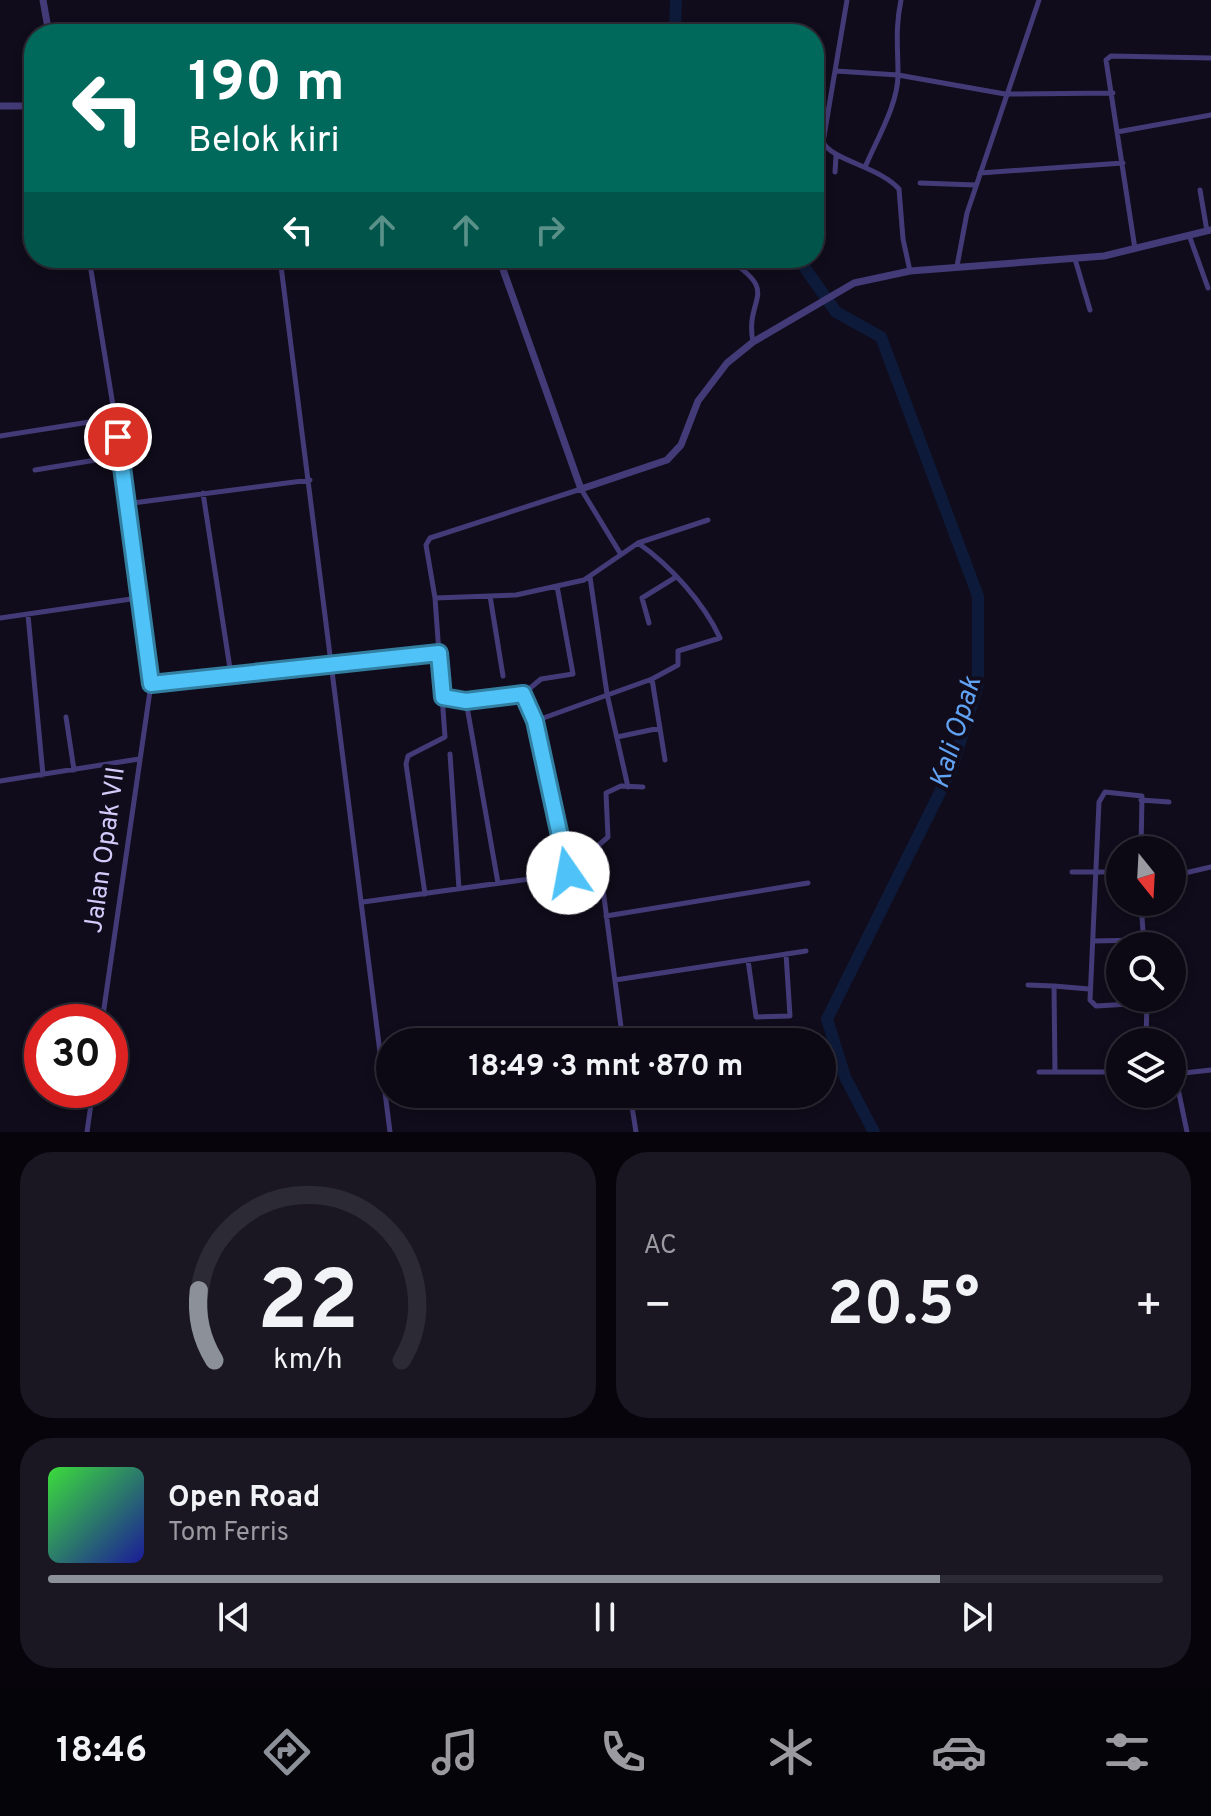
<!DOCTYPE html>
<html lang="id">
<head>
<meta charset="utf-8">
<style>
	:root { --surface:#0c0914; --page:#1a1722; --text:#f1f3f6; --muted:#9a9aa0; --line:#2c2a34; --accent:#8c9099 }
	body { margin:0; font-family:Overpass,sans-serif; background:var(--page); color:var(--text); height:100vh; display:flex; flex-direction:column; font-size:30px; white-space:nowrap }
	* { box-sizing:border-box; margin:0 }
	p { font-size:26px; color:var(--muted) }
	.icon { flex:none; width:44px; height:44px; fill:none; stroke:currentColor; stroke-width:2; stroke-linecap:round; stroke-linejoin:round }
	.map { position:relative; height:1132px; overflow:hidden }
	.drawer { display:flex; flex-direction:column; gap:20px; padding:20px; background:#07050b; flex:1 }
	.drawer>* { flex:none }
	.top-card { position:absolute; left:24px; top:24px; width:800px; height:244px; border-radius:32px; box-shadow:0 4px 12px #0003,0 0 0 2px var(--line); background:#00695c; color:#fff; overflow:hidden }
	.needle { width:52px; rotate:162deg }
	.tools { position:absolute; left:1106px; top:836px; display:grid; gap:16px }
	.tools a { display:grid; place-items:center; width:80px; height:80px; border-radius:50%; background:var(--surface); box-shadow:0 4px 12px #0003,0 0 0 2px var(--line); font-size:40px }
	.speed { position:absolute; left:24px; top:1004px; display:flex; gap:16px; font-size:40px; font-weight:700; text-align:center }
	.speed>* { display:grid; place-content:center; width:104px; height:104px; border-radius:50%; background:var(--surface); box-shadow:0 4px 12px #0003,0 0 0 2px var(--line); line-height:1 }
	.speed .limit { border:12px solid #d22; background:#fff; color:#111 }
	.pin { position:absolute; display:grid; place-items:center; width:68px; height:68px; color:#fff; margin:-34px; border:4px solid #fff; border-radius:50%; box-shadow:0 2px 8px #0007 }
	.me { position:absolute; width:88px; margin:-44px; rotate:348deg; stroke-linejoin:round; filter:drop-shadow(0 0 6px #0008) }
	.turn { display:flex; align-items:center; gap:28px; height:168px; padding:0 32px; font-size:36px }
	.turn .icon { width:104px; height:104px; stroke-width:2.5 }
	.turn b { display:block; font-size:56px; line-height:68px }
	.lanes { display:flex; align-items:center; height:76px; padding:0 32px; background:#0003; justify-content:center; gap:40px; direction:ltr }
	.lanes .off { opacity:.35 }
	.big { font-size:60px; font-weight:700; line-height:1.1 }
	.drawer .card { flex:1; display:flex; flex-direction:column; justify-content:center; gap:12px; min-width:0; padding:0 28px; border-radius:32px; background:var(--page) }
	.drawer .dial { align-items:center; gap:0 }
	.dial svg { height:208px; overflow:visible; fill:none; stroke:var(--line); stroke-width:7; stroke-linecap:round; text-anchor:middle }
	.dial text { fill:var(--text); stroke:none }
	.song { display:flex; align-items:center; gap:24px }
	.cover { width:96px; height:96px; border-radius:12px; background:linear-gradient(135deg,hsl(120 70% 55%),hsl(240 70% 35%)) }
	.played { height:8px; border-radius:4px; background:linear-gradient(90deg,var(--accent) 80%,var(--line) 80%) }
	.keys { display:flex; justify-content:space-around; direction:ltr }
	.heat { display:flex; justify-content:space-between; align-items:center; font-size:44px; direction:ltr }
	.drawer .tiles { flex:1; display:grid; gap:20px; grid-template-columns:1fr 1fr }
	.card:last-child { grid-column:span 2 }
	.trip { position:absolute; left:376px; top:1028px; width:460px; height:80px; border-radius:40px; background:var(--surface); box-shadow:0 4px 12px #0003,0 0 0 2px var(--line); font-weight:700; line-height:80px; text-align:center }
	.tabs { display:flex; height:128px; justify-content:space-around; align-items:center; background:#050408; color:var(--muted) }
	.tabs .icon { width:56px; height:56px }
	.tabs .on { color:var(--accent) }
	.tabs b { font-size:36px; color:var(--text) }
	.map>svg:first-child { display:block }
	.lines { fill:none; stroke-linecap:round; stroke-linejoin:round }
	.river { stroke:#0e1a39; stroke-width:12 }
	.minor { stroke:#433b77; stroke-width:5 }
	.tertiary { stroke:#433b77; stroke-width:7 }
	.route-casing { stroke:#337fa1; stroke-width:20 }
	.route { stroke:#4fc3f7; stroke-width:14 }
	.labels { text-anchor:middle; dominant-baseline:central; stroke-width:8; stroke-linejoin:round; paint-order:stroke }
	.street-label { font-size:26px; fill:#d5cbfb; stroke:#100c1b }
	.water-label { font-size:28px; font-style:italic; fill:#61a2f3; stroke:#100c1b }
</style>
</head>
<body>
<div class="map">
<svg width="1211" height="1132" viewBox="0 0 1211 1132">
	<rect width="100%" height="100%" fill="#100c1b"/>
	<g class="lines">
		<path class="river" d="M675,34L676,0
			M798,258L836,312L881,337L978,596V684L952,768L827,1019L845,1077L874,1132"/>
		<path class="minor" d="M847,0L823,142C831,160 880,167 899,189L903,239L910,271
			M538,34L541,29
			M836,71L898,75L1005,94L1113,93
			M1117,132L1211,115
			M866,165C877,139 898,104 898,75C898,47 895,29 901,0
			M835,172L836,156
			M980,173L1123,163
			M920,183L976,185
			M1200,190L1207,231
			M1189,235L1208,288
			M1135,249L1106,60L1111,56L1211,58
			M89,258L115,418L151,684L102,1022
			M280,258L390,1132
			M726,258C783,294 744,296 753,342
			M1075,259L1090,310
			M957,266L967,213L1039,0
			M0,436L115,418
			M35,470L120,456
			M203,493L231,675
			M125,504L310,480
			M638,543L708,520
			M590,577L607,694L628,787
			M490,596L503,676
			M435,598L516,595L584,580L638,543C670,565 704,603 720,638L678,651V665L652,679L535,721
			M28,615L43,775
			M0,618L138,598
			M649,623L642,598L676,577
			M652,679L665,760
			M151,684L439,653
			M523,694L541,679L573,674L557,586
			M443,697L466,701L523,694L535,721L568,873
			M466,701L498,883
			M66,717L74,770
			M617,737L660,728
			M450,754L459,889
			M0,781L139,759
			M1141,800L1169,802
			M1141,850L1142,796L1105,792L1099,802L1090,1000L1096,1006L1147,1003
			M598,872L593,850L608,837L606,793L621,786L643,787
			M1072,872H1120
			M1172,876L1211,867
			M425,894L406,764L408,756L445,737L435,598L426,545L430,538L581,489L620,553
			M363,902L594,870L602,882L623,1042
			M1141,902L1144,946
			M606,916L808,883
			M1093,941L1143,940
			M748,960L756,1017L790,1016L786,954
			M1172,968H1173
			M615,980L806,951
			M1028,985L1054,986L1055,1072
			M1054,986L1089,989
			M1146,1042L1147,998
			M1039,1072H1120
			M1172,1074H1175L1187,1132
			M1175,1074L1211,1070
			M630,1094L636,1132
			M87,1132L93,1090"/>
		<path class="tertiary" d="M43,0L49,34
			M0,106H34
			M499,258L581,489L667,460L681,445L698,401L727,363L753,342L854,283L910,271L1104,256L1211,230"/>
	</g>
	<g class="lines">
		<defs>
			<path id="route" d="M118,437L151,684L439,653L443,697L466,701L523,694L535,721L568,873"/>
		</defs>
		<use href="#route" class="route-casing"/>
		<use href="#route" class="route"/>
	</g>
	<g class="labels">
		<g class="street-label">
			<text transform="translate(106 850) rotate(-82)">Jalan Opak VII</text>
		</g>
		<g class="water-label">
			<text transform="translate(957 733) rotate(-73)">Kali Opak</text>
		</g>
	</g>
</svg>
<div class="tools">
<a><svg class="needle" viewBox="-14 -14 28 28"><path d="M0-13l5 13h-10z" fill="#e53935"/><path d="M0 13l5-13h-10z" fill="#9a9aa0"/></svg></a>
<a><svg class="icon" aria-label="search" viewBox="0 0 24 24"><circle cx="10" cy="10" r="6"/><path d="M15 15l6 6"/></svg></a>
<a><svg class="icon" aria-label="layers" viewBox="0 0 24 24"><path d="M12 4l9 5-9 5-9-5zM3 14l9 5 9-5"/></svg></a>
</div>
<div class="speed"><div class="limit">30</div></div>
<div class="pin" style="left:118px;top:437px;background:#d93025"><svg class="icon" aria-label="arrive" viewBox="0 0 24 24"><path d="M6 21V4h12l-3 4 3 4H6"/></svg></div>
<svg class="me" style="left:568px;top:873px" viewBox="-20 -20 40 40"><circle r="19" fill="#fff"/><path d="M0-13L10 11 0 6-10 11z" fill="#4fc3f7"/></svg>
<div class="trip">18:49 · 3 mnt · 870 m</div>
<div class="top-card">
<div class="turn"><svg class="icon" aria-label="left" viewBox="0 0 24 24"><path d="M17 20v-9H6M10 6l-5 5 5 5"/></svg><div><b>190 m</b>Belok kiri</div></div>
<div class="lanes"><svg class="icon" aria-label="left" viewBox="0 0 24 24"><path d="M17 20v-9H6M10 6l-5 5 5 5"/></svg><svg class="icon off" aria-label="ahead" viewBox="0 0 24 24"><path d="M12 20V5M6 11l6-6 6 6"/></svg><svg class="icon off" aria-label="ahead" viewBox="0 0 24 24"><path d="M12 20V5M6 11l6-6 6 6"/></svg><svg class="icon off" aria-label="right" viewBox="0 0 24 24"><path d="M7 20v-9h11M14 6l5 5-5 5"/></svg></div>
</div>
</div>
<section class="drawer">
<div class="tiles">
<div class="card dial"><svg viewBox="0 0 100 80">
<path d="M14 69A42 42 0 1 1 86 69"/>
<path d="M14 69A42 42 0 0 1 8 42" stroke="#8c9099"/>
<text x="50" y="56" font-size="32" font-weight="700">22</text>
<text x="50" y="72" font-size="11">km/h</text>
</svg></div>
<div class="card"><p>AC</p>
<div class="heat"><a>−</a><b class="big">20.5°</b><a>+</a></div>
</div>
<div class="card">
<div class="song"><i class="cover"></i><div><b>Open Road</b><p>Tom Ferris</p></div></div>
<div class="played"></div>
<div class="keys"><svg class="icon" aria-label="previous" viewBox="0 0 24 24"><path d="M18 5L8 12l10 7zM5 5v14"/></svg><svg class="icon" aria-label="pause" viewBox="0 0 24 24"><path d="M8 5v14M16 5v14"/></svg><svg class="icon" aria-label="next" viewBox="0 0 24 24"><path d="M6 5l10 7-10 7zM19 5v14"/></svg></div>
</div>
</div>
</section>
<nav class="tabs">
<b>18:46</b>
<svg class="icon on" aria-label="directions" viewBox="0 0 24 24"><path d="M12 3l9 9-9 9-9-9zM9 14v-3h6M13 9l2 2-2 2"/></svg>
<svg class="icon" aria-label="music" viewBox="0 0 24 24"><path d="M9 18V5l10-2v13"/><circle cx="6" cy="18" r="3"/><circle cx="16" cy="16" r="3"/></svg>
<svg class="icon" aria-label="phone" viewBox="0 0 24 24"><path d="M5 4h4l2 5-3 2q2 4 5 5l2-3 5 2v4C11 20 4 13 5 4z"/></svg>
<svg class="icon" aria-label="climate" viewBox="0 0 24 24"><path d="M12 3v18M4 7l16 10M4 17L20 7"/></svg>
<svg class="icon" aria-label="car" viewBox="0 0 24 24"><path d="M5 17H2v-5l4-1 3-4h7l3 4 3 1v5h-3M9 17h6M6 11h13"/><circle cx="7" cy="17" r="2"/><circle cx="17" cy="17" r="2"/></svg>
<svg class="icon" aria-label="filters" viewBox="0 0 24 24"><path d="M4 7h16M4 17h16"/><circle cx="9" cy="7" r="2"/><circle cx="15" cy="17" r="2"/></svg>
</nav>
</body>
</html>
